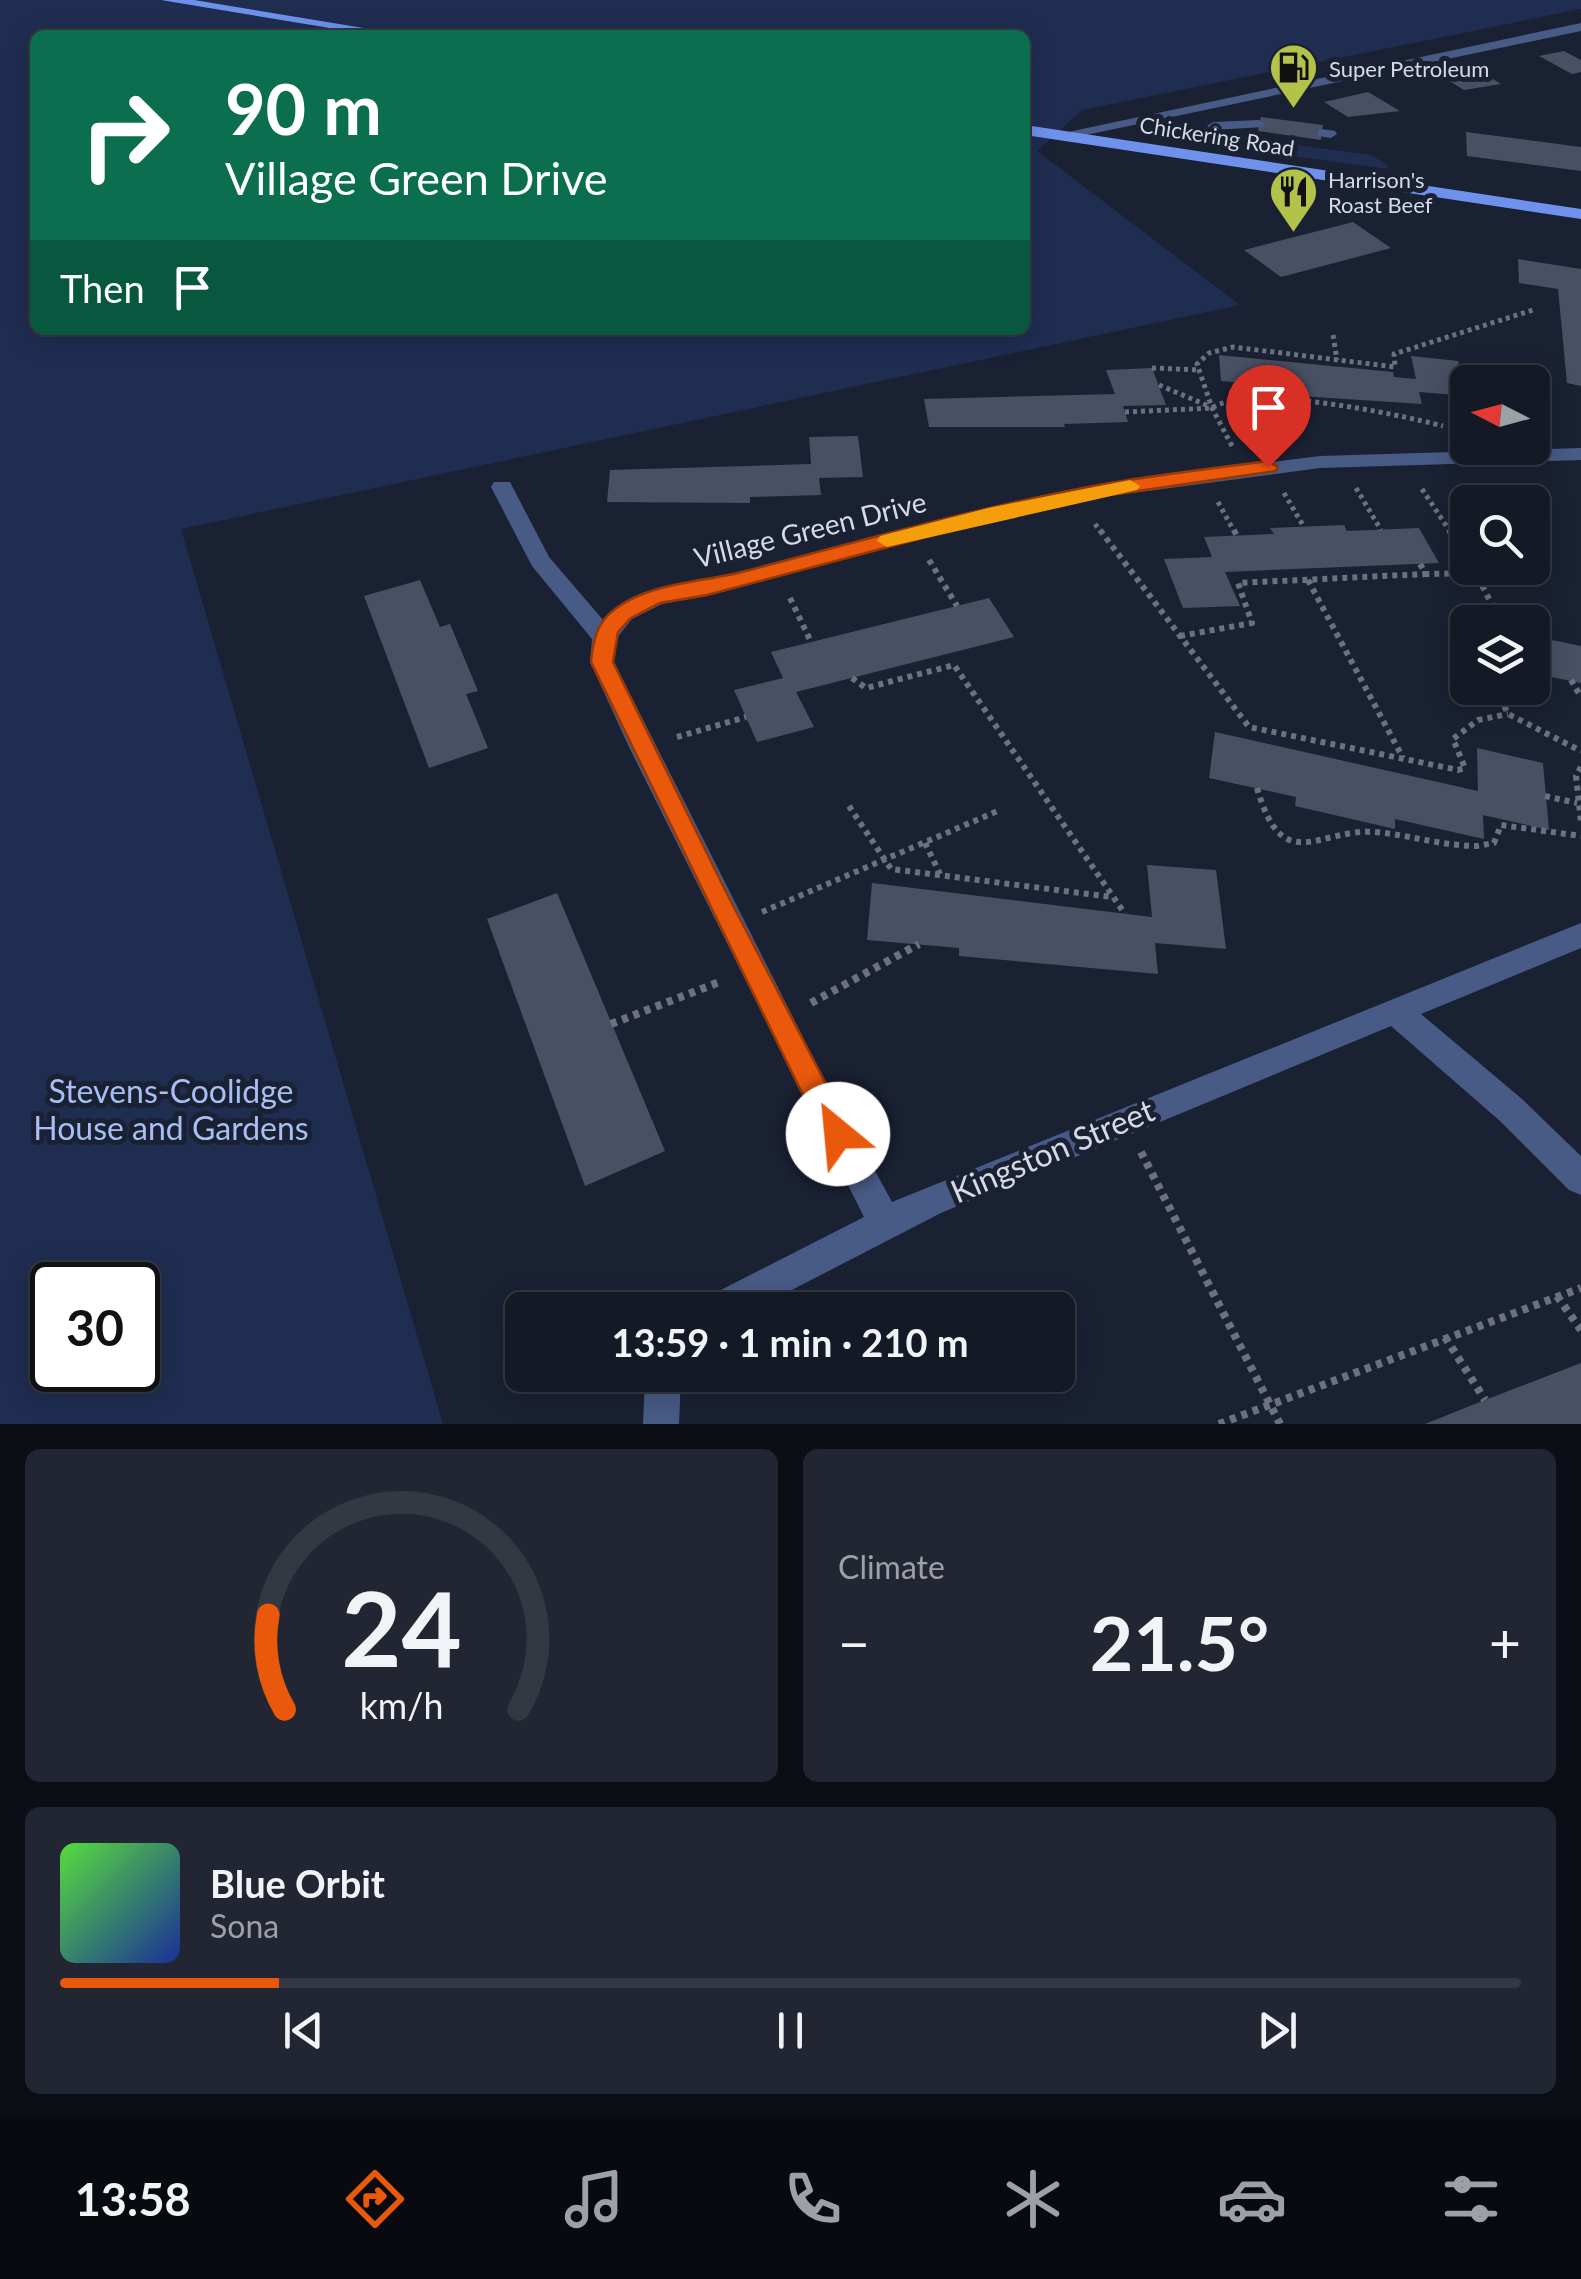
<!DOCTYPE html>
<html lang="en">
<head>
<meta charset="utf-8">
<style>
	:root { --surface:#141926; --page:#212632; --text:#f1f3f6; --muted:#9da0a7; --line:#333843; --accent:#ea580c }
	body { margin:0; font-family:Lato,sans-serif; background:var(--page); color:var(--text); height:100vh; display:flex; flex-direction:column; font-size:38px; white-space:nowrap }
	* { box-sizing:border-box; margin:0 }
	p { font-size:32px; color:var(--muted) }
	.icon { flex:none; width:55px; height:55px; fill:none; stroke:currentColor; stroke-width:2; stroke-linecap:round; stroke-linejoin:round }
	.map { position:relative; height:1424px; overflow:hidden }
	.sheet { display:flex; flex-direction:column; gap:25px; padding:25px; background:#0b0e15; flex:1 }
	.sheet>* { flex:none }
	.guide { position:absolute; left:30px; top:30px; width:1000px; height:305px; border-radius:15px; box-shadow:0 5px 25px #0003,0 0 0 2px var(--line); background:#0b6e4f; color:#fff; overflow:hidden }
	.needle { width:65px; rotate:276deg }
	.tools { position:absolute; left:1450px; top:365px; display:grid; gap:20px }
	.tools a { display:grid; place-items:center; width:100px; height:100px; border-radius:15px; background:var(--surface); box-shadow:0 5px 25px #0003,0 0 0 2px var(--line); font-size:50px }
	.speed { position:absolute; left:30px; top:1262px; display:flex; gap:20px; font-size:50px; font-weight:700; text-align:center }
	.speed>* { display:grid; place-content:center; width:130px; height:130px; border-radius:50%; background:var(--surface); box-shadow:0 5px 25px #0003,0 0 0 2px var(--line); line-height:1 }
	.speed .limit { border:5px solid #111; border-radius:15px; background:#fff; color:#111 }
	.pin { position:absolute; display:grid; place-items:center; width:85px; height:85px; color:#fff; margin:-102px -42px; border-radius:50% 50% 50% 0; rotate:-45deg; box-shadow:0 0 10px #0007 }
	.pin .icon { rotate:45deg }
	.me { position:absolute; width:110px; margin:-55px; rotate:332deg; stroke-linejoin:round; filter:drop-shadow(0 0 8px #0008) }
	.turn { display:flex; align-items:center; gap:35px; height:210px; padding:0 30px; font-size:45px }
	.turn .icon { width:130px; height:130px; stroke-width:2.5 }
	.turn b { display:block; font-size:70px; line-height:85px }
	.then { display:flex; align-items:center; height:95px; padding:0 30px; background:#0003; gap:20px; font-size:38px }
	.big { font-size:75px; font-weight:700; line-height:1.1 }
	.sheet .tile { flex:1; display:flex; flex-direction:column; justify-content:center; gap:15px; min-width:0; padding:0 35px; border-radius:15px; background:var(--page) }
	.sheet .dial { align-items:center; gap:0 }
	.dial svg { height:260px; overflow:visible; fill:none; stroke:var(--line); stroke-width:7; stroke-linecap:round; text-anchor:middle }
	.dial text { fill:var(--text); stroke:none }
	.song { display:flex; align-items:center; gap:30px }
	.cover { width:120px; height:120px; border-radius:15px; background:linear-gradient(135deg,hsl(110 70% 55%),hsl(230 70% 35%)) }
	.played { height:10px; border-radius:5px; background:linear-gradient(90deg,var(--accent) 15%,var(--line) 15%) }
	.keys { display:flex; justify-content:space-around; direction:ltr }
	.heat { display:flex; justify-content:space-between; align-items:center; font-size:55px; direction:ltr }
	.sheet .tiles { flex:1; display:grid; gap:25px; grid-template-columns:1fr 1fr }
	.tile:last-child { grid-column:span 2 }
	.trip { position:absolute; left:505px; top:1292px; width:570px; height:100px; border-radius:15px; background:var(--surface); box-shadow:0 5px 25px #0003,0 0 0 2px var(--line); font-weight:700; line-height:100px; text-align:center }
	.menu { display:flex; height:160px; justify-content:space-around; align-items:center; background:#080a0f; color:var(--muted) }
	.menu .icon { width:70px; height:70px }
	.menu .on { color:var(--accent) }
	.menu b { font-size:45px; color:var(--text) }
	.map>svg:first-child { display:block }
	.green { fill:#1f2d51; fill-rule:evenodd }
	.building { fill:#485063 }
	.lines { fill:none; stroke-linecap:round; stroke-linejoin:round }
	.path-far2 { stroke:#6b7180; stroke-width:5; stroke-dasharray:4 4; stroke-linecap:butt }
	.path-far1 { stroke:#6b7180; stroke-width:6; stroke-dasharray:5 5; stroke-linecap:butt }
	.path { stroke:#6b7180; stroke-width:8; stroke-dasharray:6 6; stroke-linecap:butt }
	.lane { fill:#485b86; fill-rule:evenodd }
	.street { fill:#485b86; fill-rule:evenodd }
	.primary { fill:#6e92ec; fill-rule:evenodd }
	.route { fill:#ea580c; stroke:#983908; stroke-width:2.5 }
	.slow { fill:#f59e0b }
	.labels { text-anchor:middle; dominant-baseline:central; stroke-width:10; stroke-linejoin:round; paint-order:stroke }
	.far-poi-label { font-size:22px; fill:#d5dae6; stroke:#1a2132; text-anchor:start }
	.far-street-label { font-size:22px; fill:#d5dae6; stroke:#1a2132 }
	.street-label { font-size:28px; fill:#d5dae6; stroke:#1a2132 }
	.near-park-label { font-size:32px; fill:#a7bff4; stroke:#1a2132 }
	.near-street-label { font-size:32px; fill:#d5dae6; stroke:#1a2132 }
</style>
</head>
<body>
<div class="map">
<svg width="1581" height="1424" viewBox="0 0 1581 1424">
	<rect width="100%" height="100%" fill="#1a2132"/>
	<path class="green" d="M0,0H1581V9L1082,110L1037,151L1240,305L181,529L443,1424H0ZM35,35H1025V330H35ZM52,1285H138V1370H52Z
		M1290,144L1370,155L1387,164L1388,169L1263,152Z"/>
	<path class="building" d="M1564,51L1581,60V72L1572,74L1539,56Z
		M1480,71L1501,84L1464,90L1443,77Z
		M1368,92L1400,111L1348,117L1324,102Z
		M1261,117L1323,125L1321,140L1258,131Z
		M1466,132L1581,147V171L1467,156Z
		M1353,222L1391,248L1281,277L1244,250Z
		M1518,259L1581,269V386L1567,383L1558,289L1519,283Z
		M1219,355L1393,372L1394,377L1416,379L1411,356L1458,361L1468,396L1419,392L1422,404L1284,395V387L1221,381Z
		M1152,368L1166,405L1123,406L1128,422L1064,424L1065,427H929L924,399L1115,394L1106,370Z
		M858,436L863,477L819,478L821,495L750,497V503L607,502L610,470L811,464L809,437Z
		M1344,525L1347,531L1419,528L1439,563L1225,572L1240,606L1183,608L1164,559L1212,557L1204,537L1274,534L1270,528Z
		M420,580L440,627L450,624L478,691L466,694L488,748L429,768L364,596Z
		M989,598L1014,637L796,692L814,727L757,742L734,690L783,678L771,652Z
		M1532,636L1581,646V683L1532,673Z
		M1215,732L1478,791L1477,748L1543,763L1549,830L1483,815L1484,839L1395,819V829L1295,806L1296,797L1209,778Z
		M1147,865L1216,870L1226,949L1155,943L1158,974L959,956V948L867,940L872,883L1152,917Z
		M557,893L665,1151L585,1186L487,919Z
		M1581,1363V1424H1425L1485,1400Z"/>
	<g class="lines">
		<path class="path-far2" d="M1333,335L1337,360
			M1152,368L1199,370
			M1462,377L1516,382
			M1159,385L1211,407
			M1532,405H1536
			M1125,412L1212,408C1249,383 1397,414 1443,426
			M1232,446L1212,408L1197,364L1209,353L1233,347L1395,367L1394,354L1536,309
			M1356,488L1381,530
			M1422,489L1451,533
			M1284,493L1304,527
			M1218,502L1235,533
			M1095,524L1102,533"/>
		<path class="path-far1" d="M1100,530L1249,727L1458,770L1465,768L1453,739L1478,720L1508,714
			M1234,530L1237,536
			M1449,530L1468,559
			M929,560L957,606
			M1420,564L1426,574L1477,573
			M1473,568L1501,622
			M1308,580L1403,758
			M790,598L811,642
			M1180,636L1252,623L1238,583L1426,574
			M852,678L866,688L954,665L1125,914
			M1571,680L1581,697
			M1496,688L1508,714L1581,751
			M677,737L746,717
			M1581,767L1576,776L1581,822
			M1257,788C1283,878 1318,828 1375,832C1410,835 1442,846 1477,846L1494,843L1501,825L1581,836
			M1545,796L1577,803
			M849,806L891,869L1112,897
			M925,843L940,874
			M762,912L1000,810"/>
		<path class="path" d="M811,1003L919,944
			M611,1024L722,981
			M1141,1152L1280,1424
			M1557,1296L1581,1330
			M1445,1337L1485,1400
			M1219,1424L1581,1288"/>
		<path class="lane" d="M1259,120L1265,124L1263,127L1213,130L1207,126L1213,122Z
			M1322,129L1335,131L1337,134L1331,138L1318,136V130Z"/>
		<path class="street" d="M1581,23V31L1062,140L1054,135Z
			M1581,448V460L1320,468L1110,496L964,527L707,596L662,604L632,619L616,639L614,662L817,1065L892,1202L1581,923V948L1421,1014L1522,1099L1581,1156V1195L1569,1190L1500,1121L1391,1026L941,1213L753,1310H699L705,1298L864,1217L629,747L590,662L592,639L532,566L491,487L494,482H510L549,557L604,621L616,607L656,589L707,580L964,513L1110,482L1320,456Z
			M645,1375H681L679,1424H643Z"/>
		<path class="primary" d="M161,0H194L406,35H372Z
			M1025,125L1581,209V219L1025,135Z"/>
	</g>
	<path class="route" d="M1268,461L1278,467L1275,471L1110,495L964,527L707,595L660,603L631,618L618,632L613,662L726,892L852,1134L848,1144L838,1148L827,1144L591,662C593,640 597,622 615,609C651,582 705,582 746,571C867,539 987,505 1110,483C1162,474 1216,468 1268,461Z"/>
	<path class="slow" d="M1130,480L1140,486L1137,490L887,547L877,541L880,536L988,508Z"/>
	<defs>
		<symbol id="fuel-pin" viewBox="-11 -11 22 30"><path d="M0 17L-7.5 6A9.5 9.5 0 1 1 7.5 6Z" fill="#b3c24b" stroke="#1a2132"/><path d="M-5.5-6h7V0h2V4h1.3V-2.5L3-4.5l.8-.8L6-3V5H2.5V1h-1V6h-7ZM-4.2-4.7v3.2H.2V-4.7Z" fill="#111"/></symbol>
		<symbol id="restaurant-pin" viewBox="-11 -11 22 30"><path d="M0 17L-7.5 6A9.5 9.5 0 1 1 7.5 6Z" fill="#b3c24b" stroke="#1a2132"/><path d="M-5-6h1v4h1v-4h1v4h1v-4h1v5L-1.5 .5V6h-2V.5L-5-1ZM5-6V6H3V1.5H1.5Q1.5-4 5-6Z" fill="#111"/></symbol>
	</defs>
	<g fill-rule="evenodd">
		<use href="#fuel-pin" x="1266" y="40" width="55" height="75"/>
		<use href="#restaurant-pin" x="1266" y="164" width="55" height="75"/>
	</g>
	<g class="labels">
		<g class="far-poi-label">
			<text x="1329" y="68">Super Petroleum</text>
			<text x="1328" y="179">Harrison's<tspan x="1328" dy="25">Roast Beef</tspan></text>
		</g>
		<g class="far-street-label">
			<text transform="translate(1217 136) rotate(9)">Chickering Road</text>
		</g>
		<g class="street-label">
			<text transform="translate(810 529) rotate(-14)">Village Green Drive</text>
		</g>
		<g class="near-park-label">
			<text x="171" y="1090">Stevens-Coolidge<tspan x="171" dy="37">House and Gardens</tspan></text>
		</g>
		<g class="near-street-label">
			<text transform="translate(1052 1150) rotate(-23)">Kingston Street</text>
		</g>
	</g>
</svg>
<div class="tools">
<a><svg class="needle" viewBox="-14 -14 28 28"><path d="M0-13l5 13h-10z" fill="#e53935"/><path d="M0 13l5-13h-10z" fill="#9da0a7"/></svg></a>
<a><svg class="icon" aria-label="search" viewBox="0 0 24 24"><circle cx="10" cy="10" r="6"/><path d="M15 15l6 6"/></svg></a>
<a><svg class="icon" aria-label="layers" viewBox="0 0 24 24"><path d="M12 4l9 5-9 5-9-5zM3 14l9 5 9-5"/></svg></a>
</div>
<div class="speed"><div class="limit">30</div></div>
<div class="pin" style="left:1268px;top:467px;background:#d93025"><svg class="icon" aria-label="arrive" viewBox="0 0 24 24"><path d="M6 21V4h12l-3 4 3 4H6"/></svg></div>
<svg class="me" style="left:838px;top:1134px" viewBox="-20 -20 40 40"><circle r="19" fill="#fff"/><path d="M0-13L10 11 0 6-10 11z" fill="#ea580c"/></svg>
<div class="trip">13:59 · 1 min · 210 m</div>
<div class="guide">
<div class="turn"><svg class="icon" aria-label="right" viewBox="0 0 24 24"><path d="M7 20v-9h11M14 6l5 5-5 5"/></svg><div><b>90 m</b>Village Green Drive</div></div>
<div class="then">Then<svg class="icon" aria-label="arrive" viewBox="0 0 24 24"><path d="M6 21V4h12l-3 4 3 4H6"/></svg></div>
</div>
</div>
<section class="sheet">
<div class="tiles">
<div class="tile dial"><svg viewBox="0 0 100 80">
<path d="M14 69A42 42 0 1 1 86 69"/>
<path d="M14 69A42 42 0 0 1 9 40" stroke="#ea580c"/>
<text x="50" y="56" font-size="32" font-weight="700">24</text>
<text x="50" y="72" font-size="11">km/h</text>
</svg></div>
<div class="tile"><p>Climate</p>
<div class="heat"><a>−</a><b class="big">21.5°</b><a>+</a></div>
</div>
<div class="tile">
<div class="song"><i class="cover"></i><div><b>Blue Orbit</b><p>Sona</p></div></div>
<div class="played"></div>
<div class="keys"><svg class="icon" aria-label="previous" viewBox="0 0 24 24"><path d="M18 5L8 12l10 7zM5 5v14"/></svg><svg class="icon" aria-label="pause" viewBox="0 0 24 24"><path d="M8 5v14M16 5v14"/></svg><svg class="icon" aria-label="next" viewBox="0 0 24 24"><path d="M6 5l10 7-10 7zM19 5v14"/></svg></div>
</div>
</div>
</section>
<nav class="menu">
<b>13:58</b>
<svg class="icon on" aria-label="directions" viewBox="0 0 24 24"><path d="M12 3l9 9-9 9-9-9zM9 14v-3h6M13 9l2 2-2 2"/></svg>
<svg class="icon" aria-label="music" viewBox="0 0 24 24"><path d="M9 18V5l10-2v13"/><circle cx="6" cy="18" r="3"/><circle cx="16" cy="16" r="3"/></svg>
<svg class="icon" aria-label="phone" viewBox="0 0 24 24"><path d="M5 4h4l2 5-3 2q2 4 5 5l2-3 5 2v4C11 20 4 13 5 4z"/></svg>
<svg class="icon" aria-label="climate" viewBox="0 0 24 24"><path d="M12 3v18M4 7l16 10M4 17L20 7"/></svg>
<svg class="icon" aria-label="car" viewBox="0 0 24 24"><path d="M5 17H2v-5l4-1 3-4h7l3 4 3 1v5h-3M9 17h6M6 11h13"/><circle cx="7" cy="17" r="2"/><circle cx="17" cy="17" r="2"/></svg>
<svg class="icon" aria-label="filters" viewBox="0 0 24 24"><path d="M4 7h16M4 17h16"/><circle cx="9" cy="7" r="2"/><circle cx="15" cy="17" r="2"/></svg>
</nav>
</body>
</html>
